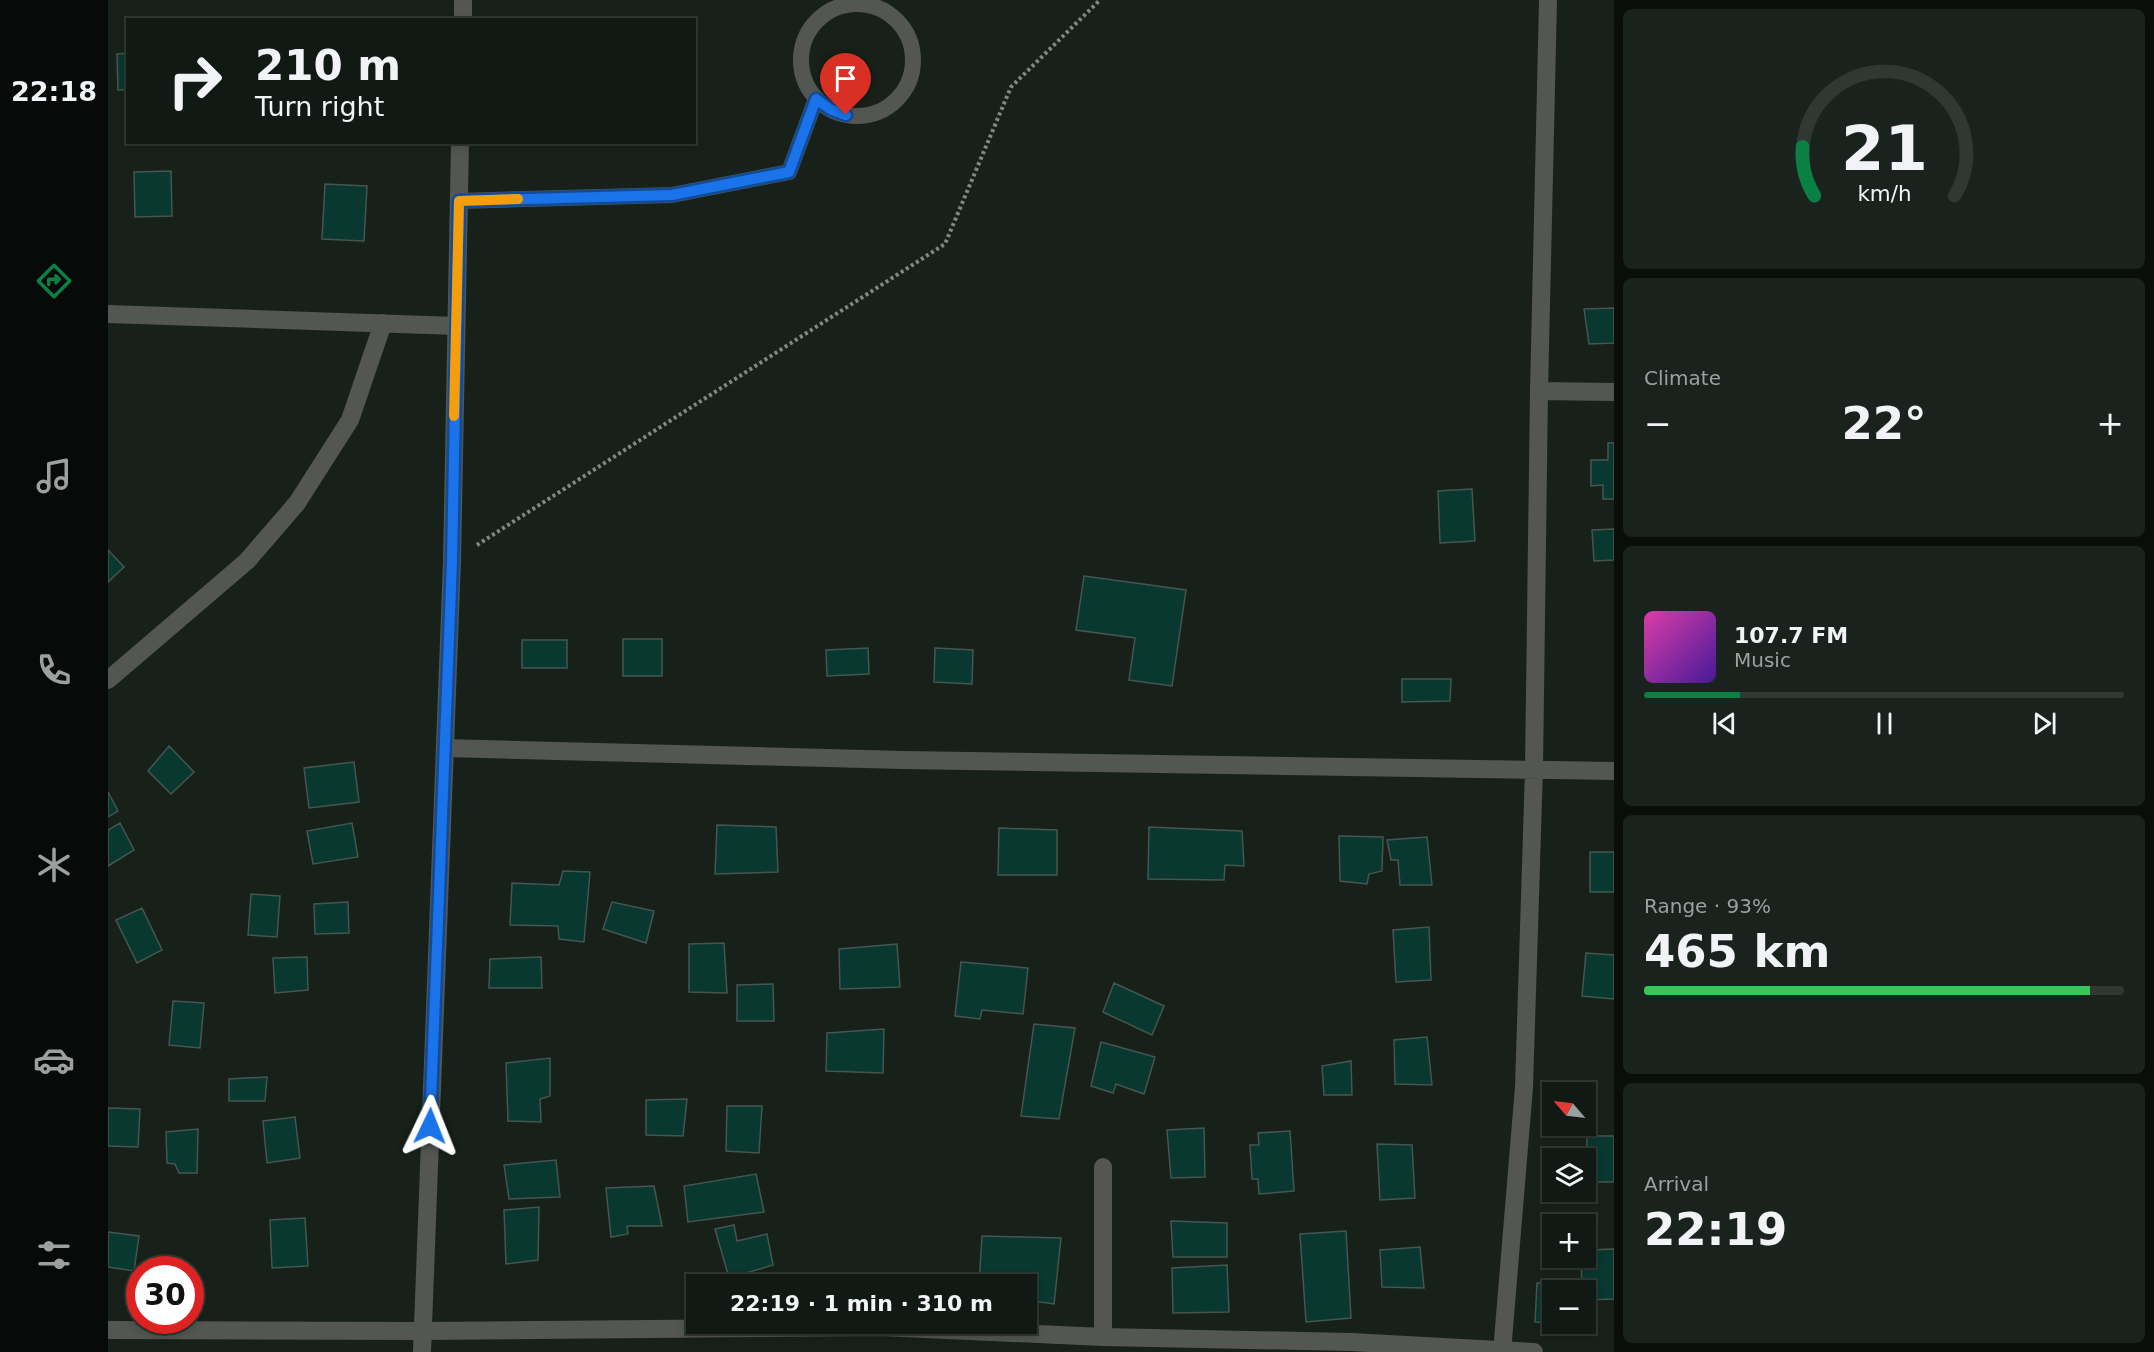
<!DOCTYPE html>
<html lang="en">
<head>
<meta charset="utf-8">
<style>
	:root { --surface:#111914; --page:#1a221d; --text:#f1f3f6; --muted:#9ca0a0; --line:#303834; --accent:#0b8043 }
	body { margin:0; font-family:"DejaVu Sans",sans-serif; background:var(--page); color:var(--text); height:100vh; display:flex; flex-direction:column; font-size:22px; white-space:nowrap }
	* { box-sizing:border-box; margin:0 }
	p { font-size:20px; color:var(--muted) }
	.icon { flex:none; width:33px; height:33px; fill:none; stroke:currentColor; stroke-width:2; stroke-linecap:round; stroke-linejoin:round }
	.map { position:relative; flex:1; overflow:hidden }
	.drawer { display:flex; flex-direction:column; gap:9px; padding:9px; background:#090e0b; width:540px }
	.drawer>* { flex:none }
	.banner { position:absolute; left:18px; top:18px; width:570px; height:126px; border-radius:0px; box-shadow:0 3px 9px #0003,0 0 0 2px var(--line); background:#111914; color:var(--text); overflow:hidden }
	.needle { width:39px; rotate:298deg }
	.controls { position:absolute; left:1434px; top:1082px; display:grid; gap:12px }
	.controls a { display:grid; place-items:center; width:54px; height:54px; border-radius:0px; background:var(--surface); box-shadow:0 3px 9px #0003,0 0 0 2px var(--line); font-size:30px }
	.speed { position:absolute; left:18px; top:1256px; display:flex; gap:12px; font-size:30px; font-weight:700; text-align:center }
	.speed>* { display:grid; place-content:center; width:78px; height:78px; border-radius:50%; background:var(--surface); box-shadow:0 3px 9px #0003,0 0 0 2px var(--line); line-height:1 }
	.speed .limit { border:9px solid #d22; background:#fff; color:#111 }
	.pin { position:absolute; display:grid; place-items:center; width:51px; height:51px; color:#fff; margin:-62px -26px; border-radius:50% 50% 50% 0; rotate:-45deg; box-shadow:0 0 6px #0007 }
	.pin .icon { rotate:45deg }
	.me { position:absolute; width:66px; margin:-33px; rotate:2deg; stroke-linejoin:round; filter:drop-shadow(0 0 4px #0008) }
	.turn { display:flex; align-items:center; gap:21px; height:126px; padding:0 30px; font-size:27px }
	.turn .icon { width:78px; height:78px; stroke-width:2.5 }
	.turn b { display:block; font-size:42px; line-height:51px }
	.big { font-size:45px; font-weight:700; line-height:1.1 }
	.drawer .card { flex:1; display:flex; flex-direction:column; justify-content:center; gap:9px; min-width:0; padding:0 21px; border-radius:9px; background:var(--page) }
	.drawer .dial { align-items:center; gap:0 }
	.dial svg { height:156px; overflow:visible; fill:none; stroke:var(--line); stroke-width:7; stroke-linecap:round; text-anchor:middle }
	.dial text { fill:var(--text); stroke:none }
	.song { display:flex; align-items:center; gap:18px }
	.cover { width:72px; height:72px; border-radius:9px; background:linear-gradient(135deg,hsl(320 70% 55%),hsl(260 70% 35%)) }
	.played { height:6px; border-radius:3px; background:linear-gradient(90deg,var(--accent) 20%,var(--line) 20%) }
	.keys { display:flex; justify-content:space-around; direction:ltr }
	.heat { display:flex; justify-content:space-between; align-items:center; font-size:33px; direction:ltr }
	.charge { height:9px; border-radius:4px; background:linear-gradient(90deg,#34c759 93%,var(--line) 0) }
	.trip { position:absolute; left:578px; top:1274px; width:351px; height:60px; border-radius:0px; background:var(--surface); box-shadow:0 3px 9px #0003,0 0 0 2px var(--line); font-weight:700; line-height:60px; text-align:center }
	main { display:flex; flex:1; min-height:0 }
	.dock { display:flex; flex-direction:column; width:108px; justify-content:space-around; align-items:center; background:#070a08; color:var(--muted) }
	.dock .icon { width:42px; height:42px }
	.dock .selected { color:var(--accent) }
	.dock b { font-size:27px; color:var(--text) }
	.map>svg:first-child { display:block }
	.building { fill:#08382f; stroke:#465551; stroke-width:1.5 }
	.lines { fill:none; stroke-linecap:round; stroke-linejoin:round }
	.path { stroke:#808983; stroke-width:4; stroke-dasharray:3 3; stroke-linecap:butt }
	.lane { stroke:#545651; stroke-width:16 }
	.street { stroke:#545651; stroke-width:18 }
	.route-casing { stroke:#114b97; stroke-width:15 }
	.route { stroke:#1a73e8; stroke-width:10 }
	.slow { stroke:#f59e0b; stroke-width:10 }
</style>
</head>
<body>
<main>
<nav class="dock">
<b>22:18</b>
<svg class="icon selected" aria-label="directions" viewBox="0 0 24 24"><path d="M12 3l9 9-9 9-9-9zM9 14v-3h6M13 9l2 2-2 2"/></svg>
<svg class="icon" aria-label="music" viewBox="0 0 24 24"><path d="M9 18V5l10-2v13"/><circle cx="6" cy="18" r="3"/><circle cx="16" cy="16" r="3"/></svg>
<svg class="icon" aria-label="phone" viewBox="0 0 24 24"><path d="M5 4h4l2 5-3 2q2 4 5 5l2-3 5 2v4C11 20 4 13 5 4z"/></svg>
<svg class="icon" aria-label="climate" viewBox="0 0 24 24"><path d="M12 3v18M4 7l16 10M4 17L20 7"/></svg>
<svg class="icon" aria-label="car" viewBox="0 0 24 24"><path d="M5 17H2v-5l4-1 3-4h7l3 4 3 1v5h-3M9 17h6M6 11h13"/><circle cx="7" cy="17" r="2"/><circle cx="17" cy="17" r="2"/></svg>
<svg class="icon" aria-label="filters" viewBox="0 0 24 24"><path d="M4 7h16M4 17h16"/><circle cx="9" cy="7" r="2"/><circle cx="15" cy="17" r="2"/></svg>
</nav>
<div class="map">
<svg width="1506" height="1352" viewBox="0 0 1506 1352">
	<rect width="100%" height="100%" fill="#17211a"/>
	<path class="building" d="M20,53V90H10L9,54Z
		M63,171L64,216L27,217L26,172Z
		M217,184L259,186L256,241L214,239Z
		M1506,308V343L1481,344L1476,309Z
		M1500,443H1506V499H1495V485L1483,486V460H1500Z
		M1364,489L1367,541L1332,543L1330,491Z
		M1506,529V560L1486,561L1484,530Z
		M0,550L16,567L0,582Z
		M976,576L1078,590L1064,686L1021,680L1027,638L968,630Z
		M515,639H554V676H515Z
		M414,640H459V668H414Z
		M760,648L761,674L719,676L718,650Z
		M827,648L865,650L864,684L826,682Z
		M1294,679H1343L1342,701L1294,702Z
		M61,746L86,772L63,794L40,771Z
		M246,762L251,802L201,808L196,768Z
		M0,792L10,811L0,817Z
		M12,823L26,850L0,866V830Z
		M244,823L250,857L205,864L199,831Z
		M609,825L668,827L670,872L607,874Z
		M1041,827L1134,831L1136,866L1117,865L1116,880L1040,879Z
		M891,828L949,830V875H890Z
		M1231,836L1275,837L1274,871L1261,874L1259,884L1232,881Z
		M1319,837L1324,885H1292L1290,860H1283L1279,840Z
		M1482,852H1506V892H1482Z
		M455,871L482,872L476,942L451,939L450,926L402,925L404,883L451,885Z
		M143,894L172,896L169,937L140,935Z
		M240,902L241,933L207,934L206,904Z
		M504,902L546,911L538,943L495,929Z
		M34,908L54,950L29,963L8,920Z
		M1321,927L1323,980L1288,982L1285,930Z
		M616,943L619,993L581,992V944Z
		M789,944L792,987L732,989L731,949Z
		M1478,953L1506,955V999L1474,996Z
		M199,957L200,990L167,993L165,958Z
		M433,957L434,988H381L382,959Z
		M853,962L920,968L915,1014L874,1010L872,1019L847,1016Z
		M1006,983L1056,1006L1044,1035L995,1012Z
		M665,984L666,1021H629V985Z
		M65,1001L96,1003L92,1048L61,1045Z
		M926,1024L967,1028L951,1119L913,1116Z
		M776,1029L775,1073L718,1071L719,1033Z
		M1319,1037L1324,1085L1287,1084L1286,1040Z
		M993,1042L1047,1057L1036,1094L1008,1084L1005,1093L983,1086Z
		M442,1058V1096L432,1099L433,1122L400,1121L398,1063Z
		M1243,1061L1244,1095H1216L1214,1066Z
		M159,1077L157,1101H121V1079Z
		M579,1099L575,1136L538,1135V1100Z
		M619,1106H654L651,1153L618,1151Z
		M0,1108L32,1109L30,1147L0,1146Z
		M187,1117L192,1158L159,1163L155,1121Z
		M1096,1128L1097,1177L1063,1178L1059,1130Z
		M90,1129L89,1173H71L67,1164L59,1163L58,1132Z
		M1182,1131L1186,1191L1151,1194L1150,1179H1144L1142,1145H1151L1150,1133Z
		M1479,1136H1506V1182H1478Z
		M1269,1144L1304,1145L1307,1198L1272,1200Z
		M1439,1147L1466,1148V1158H1444V1191H1465V1196L1438,1195Z
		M448,1160L452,1197L401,1199L396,1165Z
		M648,1174L656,1212L580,1222L576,1186Z
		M546,1186L554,1226H519L520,1234L503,1237L498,1188Z
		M431,1207L430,1260L398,1264L396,1210Z
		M197,1218L200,1266L164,1268L162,1220Z
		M1063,1221L1119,1223V1257H1065Z
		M626,1225L629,1241L659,1234L665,1265L621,1278L607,1229Z
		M1238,1231L1243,1318L1198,1322L1192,1234Z
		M0,1232L31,1236L26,1271L0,1267Z
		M874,1236L953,1238L946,1304L918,1300V1284H871Z
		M1312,1247L1316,1288L1274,1287L1272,1250Z
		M1506,1249V1299L1478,1300V1290H1474L1473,1257H1478V1250Z
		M1119,1265L1121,1312L1065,1313L1064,1268Z
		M1429,1283L1464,1284V1290H1444V1323L1427,1322Z"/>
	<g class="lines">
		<path class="path" d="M369,545L837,244L903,87L992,0"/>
		<path class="lane" d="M693 60a56 56 0 1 1 112 0a56 56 0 1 1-112 0Z
			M351,201L564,195L681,172L708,99"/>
		<path class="street" d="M355,20V0
			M0,314L348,326
			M1431,391L1506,392
			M0,680L139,561L189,503L242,420L275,323
			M337,748L794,760L1506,771
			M995,1167V1337
			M0,1330L315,1331L773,1327L995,1337L1243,1342L1426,1352
			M314,1352L344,561L352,142
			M1394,1352L1416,1087L1426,769L1431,391L1440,0"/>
	</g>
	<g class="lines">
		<defs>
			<path id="route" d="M322,1126L344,561L351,201L564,195L681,172L708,99L722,109L738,115"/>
		</defs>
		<use href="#route" class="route-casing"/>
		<use href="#route" class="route"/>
		<path class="slow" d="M346,416L351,201L410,199"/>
	</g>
</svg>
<div class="controls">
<a><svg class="needle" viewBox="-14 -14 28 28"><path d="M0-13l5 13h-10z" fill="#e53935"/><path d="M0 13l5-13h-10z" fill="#9ca0a0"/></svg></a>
<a><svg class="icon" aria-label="layers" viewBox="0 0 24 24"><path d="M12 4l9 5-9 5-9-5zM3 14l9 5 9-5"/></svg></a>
<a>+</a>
<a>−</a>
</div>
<div class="speed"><div class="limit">30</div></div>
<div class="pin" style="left:738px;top:115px;background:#d93025"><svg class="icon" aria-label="arrive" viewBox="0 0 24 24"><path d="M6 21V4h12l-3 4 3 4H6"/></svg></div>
<svg class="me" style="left:322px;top:1126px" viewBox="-20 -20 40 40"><path d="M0-17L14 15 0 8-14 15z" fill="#1a73e8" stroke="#fff" stroke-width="4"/></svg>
<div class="trip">22:19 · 1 min · 310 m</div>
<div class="banner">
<div class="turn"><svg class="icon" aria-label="right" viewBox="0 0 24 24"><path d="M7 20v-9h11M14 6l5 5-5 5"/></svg><div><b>210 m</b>Turn right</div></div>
</div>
</div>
<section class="drawer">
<div class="card dial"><svg viewBox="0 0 100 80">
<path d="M14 69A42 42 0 1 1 86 69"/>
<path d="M14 69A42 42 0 0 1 8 44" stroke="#0b8043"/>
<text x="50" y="56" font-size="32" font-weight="700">21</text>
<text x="50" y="72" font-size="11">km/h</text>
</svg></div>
<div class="card"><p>Climate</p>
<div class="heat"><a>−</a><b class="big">22°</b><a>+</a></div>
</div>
<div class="card">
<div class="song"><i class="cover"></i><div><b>107.7 FM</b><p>Music</p></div></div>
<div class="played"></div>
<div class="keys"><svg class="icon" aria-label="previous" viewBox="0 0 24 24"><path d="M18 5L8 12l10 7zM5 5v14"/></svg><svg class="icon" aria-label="pause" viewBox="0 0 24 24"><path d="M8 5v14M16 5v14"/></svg><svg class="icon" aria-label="next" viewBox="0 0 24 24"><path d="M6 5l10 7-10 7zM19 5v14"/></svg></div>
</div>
<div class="card"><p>Range · 93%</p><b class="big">465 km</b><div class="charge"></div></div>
<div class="card"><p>Arrival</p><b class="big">22:19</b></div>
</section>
</main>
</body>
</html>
